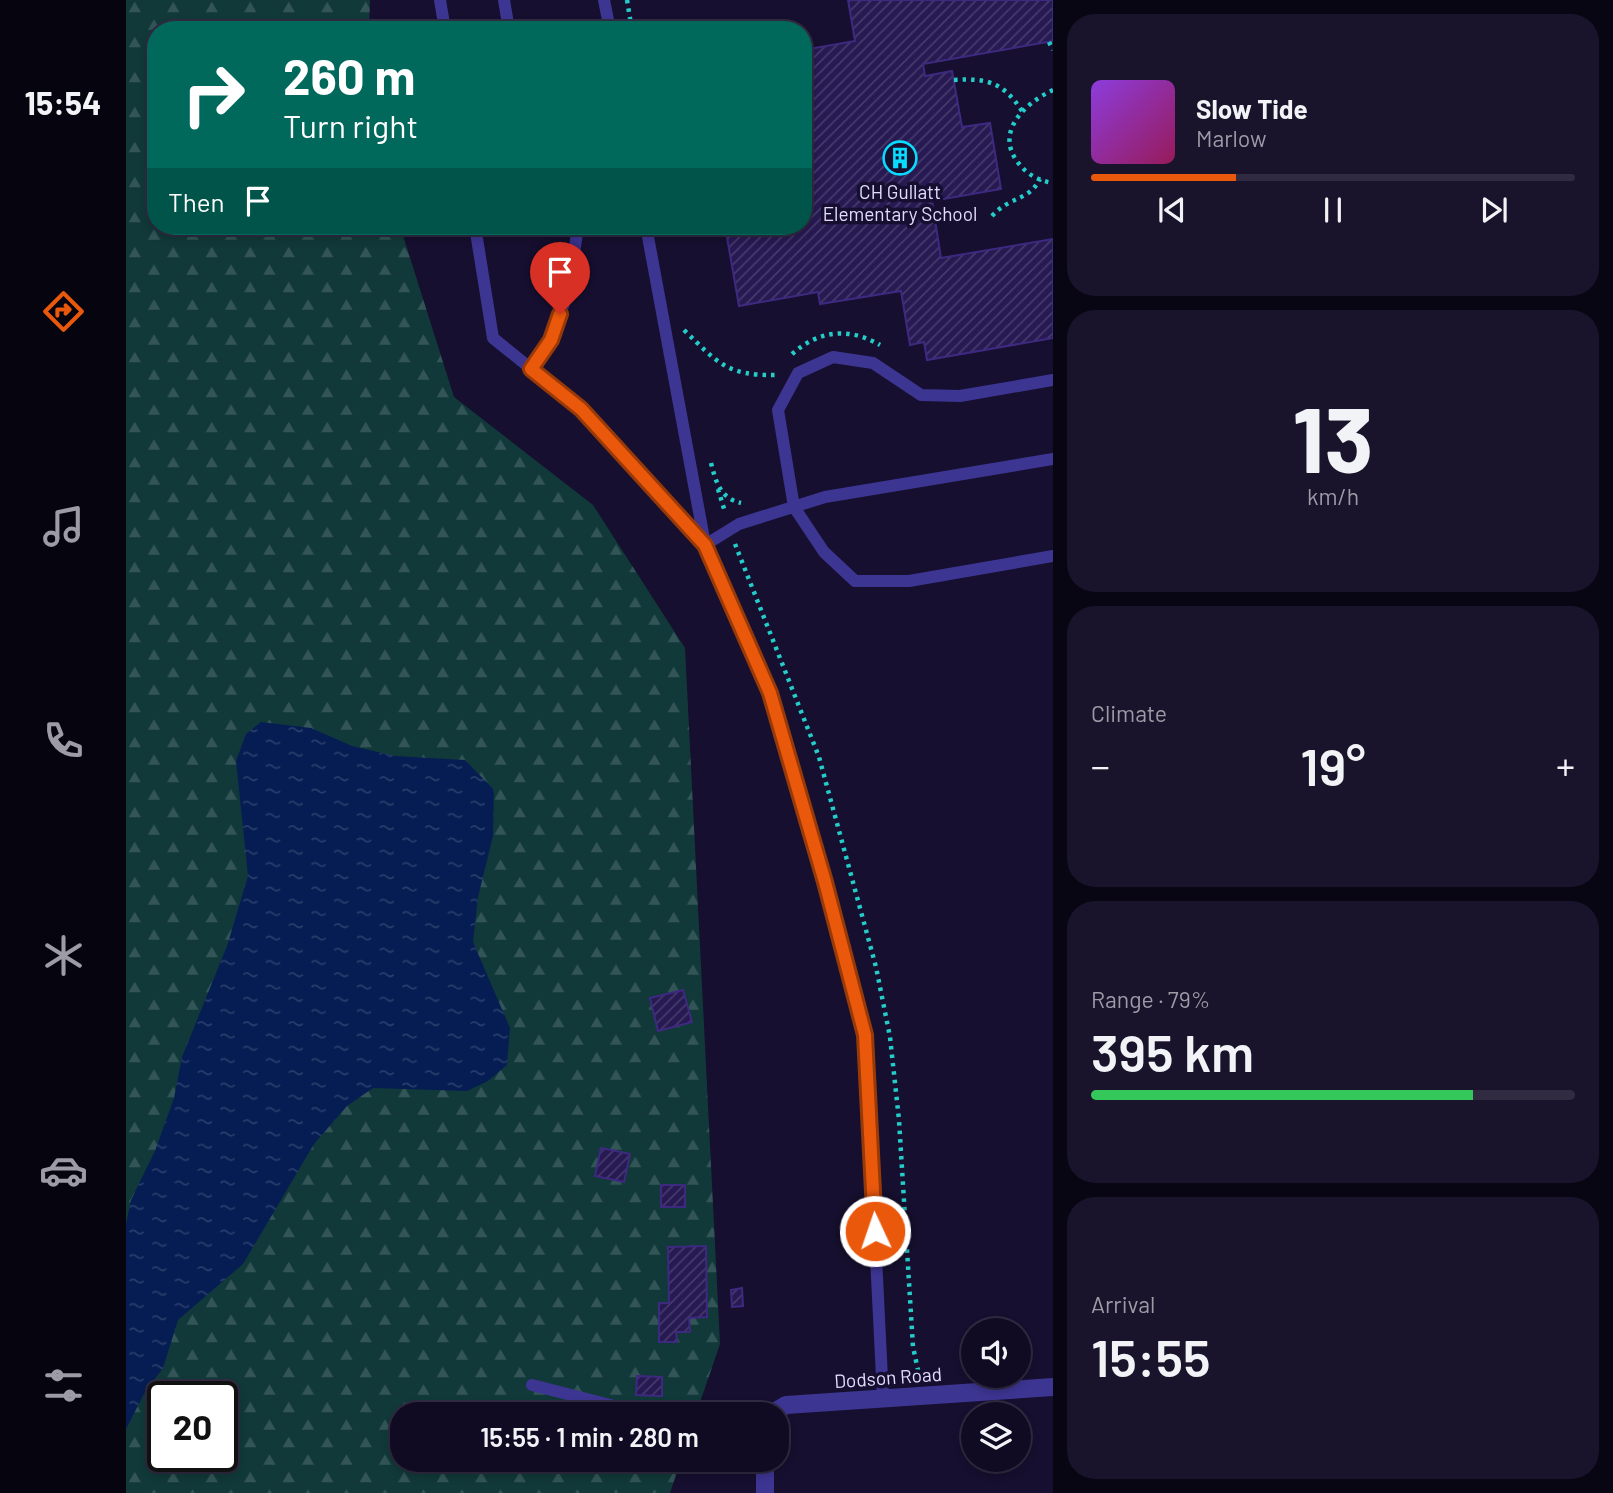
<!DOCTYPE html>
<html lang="en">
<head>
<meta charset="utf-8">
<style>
	:root { --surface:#100b23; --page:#19142b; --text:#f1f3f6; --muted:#9c9ba6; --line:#302b41; --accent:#ea580c }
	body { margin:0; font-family:Barlow,sans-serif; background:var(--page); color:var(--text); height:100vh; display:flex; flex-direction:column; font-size:26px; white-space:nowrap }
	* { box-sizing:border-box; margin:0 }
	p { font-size:23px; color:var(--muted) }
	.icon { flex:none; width:38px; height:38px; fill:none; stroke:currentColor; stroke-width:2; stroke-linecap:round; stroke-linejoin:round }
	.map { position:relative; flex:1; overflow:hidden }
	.side { display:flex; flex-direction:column; gap:14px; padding:14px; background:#090613; width:560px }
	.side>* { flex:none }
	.guide { position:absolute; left:21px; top:21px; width:665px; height:214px; border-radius:28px; box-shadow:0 4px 10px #0003,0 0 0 2px var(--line); background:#00695c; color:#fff; overflow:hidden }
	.tools { position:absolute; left:835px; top:1318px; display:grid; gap:14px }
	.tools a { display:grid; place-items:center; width:70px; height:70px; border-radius:50%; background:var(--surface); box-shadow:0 4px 10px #0003,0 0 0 2px var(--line); font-size:35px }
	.speed { position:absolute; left:21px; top:1381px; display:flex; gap:14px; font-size:35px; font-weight:700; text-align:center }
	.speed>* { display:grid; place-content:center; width:91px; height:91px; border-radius:50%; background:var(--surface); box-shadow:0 4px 10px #0003,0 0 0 2px var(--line); line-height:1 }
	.speed .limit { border:4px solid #111; border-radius:10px; background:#fff; color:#111 }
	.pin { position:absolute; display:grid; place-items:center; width:60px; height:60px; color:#fff; margin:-72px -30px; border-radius:50% 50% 50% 0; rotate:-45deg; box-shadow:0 0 7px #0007 }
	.pin .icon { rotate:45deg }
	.me { position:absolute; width:77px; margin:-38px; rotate:357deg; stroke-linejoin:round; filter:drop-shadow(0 0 5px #0008) }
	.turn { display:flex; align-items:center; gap:24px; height:147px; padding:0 21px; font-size:32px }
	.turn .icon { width:91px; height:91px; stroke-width:2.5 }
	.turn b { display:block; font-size:49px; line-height:60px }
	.then { display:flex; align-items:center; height:66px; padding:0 21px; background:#0003; gap:14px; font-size:26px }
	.big { font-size:52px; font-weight:600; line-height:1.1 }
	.side .tile { flex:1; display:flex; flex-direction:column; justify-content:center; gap:10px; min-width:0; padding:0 24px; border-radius:28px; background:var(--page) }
	.side .dial { align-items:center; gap:0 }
	.dial b { font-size:91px; line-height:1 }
	.song { display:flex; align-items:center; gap:21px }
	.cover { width:84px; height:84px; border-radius:10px; background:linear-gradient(135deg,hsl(270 70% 55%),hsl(330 70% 35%)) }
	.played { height:7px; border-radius:4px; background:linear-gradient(90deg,var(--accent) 30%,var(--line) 30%) }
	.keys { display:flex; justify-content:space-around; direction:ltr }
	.heat { display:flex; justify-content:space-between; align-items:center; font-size:38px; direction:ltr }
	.charge { height:10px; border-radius:5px; background:linear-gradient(90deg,#34c759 79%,var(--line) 0) }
	.trip { position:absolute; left:264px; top:1402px; width:399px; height:70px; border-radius:28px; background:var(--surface); box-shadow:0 4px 10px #0003,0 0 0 2px var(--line); font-weight:600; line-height:70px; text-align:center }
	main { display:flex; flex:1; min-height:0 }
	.tab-bar { display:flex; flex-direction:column; width:126px; justify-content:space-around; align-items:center; background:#06040e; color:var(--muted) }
	.tab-bar .icon { width:49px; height:49px }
	.tab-bar .selected { color:var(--accent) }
	.tab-bar b { font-size:32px; color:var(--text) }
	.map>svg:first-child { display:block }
	.forest { fill:url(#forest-firs); fill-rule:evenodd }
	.water { fill:url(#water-ripples) }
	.building { fill:url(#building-hatch); stroke:#3e2980; stroke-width:2 }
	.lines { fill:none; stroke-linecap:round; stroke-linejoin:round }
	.path { stroke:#24ccca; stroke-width:4.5; stroke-dasharray:3.5 5; stroke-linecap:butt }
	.lane { stroke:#3d3592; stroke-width:12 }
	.street { stroke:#3d3592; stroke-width:18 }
	.route-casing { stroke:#983908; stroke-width:18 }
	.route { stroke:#ea580c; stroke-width:12 }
	.labels { text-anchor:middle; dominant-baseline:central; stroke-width:7; stroke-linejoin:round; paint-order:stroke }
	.poi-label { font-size:19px; fill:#e2ddff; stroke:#160f2f }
	.street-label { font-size:19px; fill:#e2ddff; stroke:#160f2f }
</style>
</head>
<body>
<main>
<nav class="tab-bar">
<b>15:54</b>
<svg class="icon selected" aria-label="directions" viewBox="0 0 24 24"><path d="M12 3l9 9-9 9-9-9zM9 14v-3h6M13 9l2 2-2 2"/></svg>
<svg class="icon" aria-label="music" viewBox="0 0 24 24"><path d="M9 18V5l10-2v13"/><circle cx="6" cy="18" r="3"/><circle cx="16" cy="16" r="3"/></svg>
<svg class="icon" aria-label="phone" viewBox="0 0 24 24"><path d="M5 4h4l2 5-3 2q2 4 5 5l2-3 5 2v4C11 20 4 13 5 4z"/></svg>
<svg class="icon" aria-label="climate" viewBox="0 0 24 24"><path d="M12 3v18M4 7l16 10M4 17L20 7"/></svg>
<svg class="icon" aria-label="car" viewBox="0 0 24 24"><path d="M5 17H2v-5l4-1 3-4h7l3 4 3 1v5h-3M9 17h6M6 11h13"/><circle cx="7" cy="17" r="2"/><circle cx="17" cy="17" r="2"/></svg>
<svg class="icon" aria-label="filters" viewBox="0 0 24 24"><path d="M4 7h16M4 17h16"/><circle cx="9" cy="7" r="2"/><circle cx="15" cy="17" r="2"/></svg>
</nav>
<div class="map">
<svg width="927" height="1493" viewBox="0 0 927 1493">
	<defs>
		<pattern id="forest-firs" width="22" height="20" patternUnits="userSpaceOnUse" patternTransform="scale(1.75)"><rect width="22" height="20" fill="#113939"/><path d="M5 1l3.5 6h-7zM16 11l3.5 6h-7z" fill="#335557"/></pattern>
		<pattern id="water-ripples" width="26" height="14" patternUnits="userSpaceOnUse" patternTransform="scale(1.75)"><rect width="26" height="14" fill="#051d52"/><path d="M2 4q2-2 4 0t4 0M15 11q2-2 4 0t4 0" fill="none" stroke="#293d6c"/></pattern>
		<pattern id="building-hatch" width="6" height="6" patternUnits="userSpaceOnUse" patternTransform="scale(1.75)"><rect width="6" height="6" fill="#271952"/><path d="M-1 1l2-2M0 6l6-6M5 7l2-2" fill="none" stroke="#463a6c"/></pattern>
	</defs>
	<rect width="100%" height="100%" fill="#160f2f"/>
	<path class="forest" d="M0,0H244L243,30H30V226H274L328,397L467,505L559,648L594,1344L570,1414H276V1460H555L544,1493H0ZM37,1396H96V1456H37Z"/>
	<path class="water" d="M135,722L185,728L226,746L269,756L339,760L368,790L367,836L352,897L347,942L384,1028L381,1065L362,1081L341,1091L247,1088L221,1106L188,1144L117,1264L52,1320L37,1368L19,1392L0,1429V1224L5,1200L29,1151L48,1098L56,1057L101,946L122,876L110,761L120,734Z"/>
	<path class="building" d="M722,0H927V41L797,64L799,76L826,71L836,127L864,123L875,189L806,201L815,258L927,239V338L801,360L798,342L784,345L775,291L694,304L692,292L613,306L599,226H677V50L729,41Z
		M557,990L566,1022L532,1031L524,998Z
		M475,1148L504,1154L498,1182L469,1176Z
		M535,1185H559V1207H535Z
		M580,1246L581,1317L563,1318L564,1332H550L551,1342H533V1303H543L542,1247Z
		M616,1288L617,1306L606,1307L605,1290Z
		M511,1376L536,1377V1396L510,1395Z"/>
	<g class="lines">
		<path class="path" d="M501,0L506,30
			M923,42L927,50
			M828,80C861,78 877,82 896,111
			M927,90C897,104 867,134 894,165C902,175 914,181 927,183
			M866,216C884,196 903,201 914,179
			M558,330C592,363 601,376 650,375
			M666,354C693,330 723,327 754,345
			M585,463C590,482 594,498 615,503
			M592,489L599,512
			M609,544L693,757L750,967L764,1037L773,1120L787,1347L792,1370L798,1374"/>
		<path class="lane" d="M314,0L319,30
			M378,0L383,30
			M478,0L484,30
			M349,226L367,338L455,409L579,545
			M520,226L579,544
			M405,369L425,340L443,289L452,226
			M927,380L834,396L795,395L747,363L707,357L672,373L652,410L668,507L698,552L729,581H783L927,556
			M406,1385L504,1410L569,1414
			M757,1398L739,1036L699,882L644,693L579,545L613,524L699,497L927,459
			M603,1414L646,1412"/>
		<path class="street" d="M645,1414L660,1405L927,1387
			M639,1460V1493"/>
	</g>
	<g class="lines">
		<defs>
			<path id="route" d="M434,314L425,340L405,369L455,409L579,545L644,693L699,882L739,1035L749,1231"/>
		</defs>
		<use href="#route" class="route-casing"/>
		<use href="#route" class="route"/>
	</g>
	<defs>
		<symbol id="building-ring" viewBox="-11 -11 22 22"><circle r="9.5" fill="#160f2f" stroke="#09dbff" stroke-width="1.5"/><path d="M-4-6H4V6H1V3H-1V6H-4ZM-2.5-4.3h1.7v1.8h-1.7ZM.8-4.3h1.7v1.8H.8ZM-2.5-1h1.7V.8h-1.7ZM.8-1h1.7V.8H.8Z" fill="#09dbff"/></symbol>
	</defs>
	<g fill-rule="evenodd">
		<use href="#building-ring" x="755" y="139" width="38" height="38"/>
	</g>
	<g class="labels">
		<g class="poi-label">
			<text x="774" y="191">CH Gullatt<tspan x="774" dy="22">Elementary School</tspan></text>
		</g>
		<g class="street-label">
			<text transform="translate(762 1377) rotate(-4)">Dodson Road</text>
		</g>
	</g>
</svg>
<div class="tools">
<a><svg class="icon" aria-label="sound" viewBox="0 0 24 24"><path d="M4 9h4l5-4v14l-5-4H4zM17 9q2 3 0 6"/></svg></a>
<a><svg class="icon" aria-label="layers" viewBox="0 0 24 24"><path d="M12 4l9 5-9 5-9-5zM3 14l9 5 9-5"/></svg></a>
</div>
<div class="speed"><div class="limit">20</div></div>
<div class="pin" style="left:434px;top:314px;background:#d93025"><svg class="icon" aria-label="arrive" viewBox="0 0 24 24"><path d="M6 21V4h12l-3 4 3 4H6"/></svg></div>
<svg class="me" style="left:749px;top:1231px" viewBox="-20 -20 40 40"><circle r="17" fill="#ea580c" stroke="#fff" stroke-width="3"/><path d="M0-11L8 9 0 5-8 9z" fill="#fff"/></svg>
<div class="trip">15:55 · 1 min · 280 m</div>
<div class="guide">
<div class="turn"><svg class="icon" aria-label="right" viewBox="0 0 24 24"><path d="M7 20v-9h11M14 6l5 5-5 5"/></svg><div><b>260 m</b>Turn right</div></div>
<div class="then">Then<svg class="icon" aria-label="arrive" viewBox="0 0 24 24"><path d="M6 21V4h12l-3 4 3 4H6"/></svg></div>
</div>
</div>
<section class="side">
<div class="tile">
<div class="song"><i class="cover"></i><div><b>Slow Tide</b><p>Marlow</p></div></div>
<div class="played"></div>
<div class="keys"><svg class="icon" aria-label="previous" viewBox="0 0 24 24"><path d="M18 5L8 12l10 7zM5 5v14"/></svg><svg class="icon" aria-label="pause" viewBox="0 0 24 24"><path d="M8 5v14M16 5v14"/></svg><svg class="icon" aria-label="next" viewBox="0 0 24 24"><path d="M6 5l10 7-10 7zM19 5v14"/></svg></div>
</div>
<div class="tile dial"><b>13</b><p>km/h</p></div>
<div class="tile"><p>Climate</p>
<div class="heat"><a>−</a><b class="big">19°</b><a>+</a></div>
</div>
<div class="tile"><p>Range · 79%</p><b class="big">395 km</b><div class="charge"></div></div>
<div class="tile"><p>Arrival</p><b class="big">15:55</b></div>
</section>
</main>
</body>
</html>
